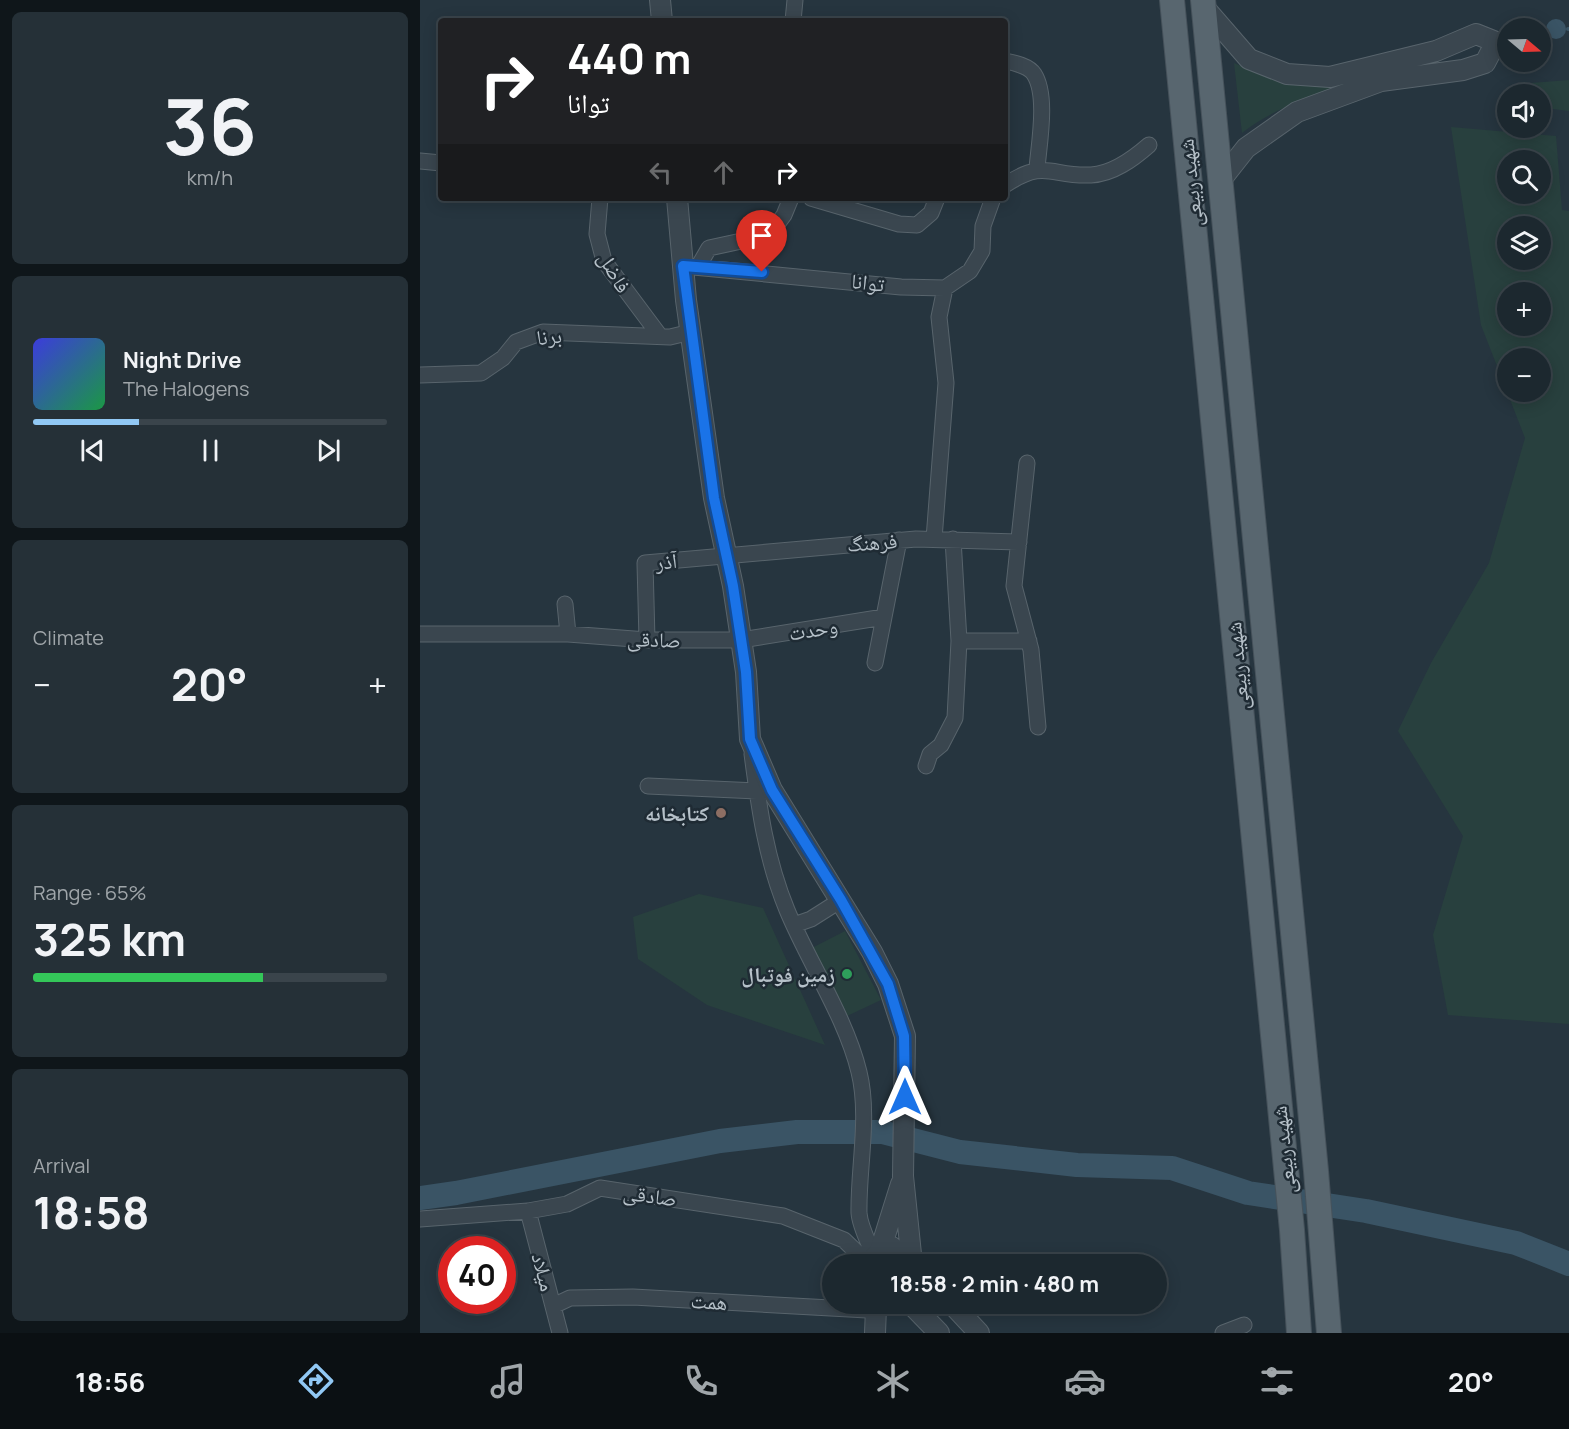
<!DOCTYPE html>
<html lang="en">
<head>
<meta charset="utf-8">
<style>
	:root { --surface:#1c282f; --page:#253037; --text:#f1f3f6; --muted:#a0a6aa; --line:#3a444b; --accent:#91c8f4 }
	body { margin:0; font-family:Manrope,"Noto Naskh Arabic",sans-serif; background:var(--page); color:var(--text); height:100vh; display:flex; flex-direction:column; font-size:22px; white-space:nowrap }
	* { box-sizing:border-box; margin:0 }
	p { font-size:20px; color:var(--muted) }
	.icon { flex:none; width:33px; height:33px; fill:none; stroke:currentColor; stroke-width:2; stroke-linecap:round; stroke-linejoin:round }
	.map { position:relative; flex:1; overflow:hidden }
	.side { display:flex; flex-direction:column; gap:12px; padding:12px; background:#0f161a; width:420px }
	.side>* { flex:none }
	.banner { position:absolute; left:18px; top:18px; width:570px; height:183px; border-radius:6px; box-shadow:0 3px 15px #0003,0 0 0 2px var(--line); background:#202124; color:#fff; overflow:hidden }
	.needle { width:39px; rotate:109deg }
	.controls { position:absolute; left:1077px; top:18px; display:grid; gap:12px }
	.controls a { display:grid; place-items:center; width:54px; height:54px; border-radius:50%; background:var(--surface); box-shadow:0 3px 15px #0003,0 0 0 2px var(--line); font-size:30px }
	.speed { position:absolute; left:18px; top:1236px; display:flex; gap:12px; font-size:30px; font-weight:700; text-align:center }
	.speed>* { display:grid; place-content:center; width:78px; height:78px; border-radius:50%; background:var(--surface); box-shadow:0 3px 15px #0003,0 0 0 2px var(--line); line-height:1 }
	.speed .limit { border:9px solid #d22; background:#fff; color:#111 }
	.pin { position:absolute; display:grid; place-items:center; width:51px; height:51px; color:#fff; margin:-62px -26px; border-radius:50% 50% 50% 0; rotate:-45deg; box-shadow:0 0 6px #0007 }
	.pin .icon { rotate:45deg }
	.me { position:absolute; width:66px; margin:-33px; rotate:0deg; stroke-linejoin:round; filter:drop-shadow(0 0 4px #0008) }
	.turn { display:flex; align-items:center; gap:21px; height:126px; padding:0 30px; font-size:27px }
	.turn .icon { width:78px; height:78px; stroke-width:2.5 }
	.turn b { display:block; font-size:42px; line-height:51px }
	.lanes { display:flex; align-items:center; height:57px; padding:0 30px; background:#0003; justify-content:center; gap:30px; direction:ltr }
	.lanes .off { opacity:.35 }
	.big { font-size:45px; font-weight:700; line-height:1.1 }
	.side .tile { flex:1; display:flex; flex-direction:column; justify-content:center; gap:9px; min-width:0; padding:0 21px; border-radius:9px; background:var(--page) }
	.side .dial { align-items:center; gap:0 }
	.dial b { font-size:78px; line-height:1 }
	.song { display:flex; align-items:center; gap:18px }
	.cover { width:72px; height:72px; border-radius:9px; background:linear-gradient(135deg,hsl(240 70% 55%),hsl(140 70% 35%)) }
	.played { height:6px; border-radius:3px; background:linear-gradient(90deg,var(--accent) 30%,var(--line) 30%) }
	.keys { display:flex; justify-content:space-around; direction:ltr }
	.heat { display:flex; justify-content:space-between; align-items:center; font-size:33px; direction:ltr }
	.charge { height:9px; border-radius:4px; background:linear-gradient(90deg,#34c759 65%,var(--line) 0) }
	.trip { position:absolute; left:402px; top:1254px; width:345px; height:60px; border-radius:30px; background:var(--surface); box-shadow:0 3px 15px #0003,0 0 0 2px var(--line); font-weight:700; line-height:60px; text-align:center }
	.dock { display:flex; height:96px; justify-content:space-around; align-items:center; background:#0b1013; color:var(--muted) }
	.dock .icon { width:42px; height:42px }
	.dock .selected { color:var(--accent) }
	.dock b { font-size:27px; color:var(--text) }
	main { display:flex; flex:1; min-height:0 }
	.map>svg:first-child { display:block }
	.green { fill:#28403e; fill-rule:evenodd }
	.water { fill:#3a5465 }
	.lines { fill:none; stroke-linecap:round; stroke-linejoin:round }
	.stream { stroke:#3a5465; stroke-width:4 }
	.river { stroke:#3a5465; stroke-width:24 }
	.minor-casing { stroke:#58646c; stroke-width:17 }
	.tertiary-casing { stroke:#58646c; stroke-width:22 }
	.primary-casing { stroke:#46525b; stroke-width:26 }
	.minor { stroke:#3a464f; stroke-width:15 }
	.tertiary { stroke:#3a464f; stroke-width:20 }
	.primary { stroke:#58666f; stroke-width:24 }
	.route-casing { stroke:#114b97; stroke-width:15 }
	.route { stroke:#1a73e8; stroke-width:10 }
	.education-dot { fill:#8d6e63; stroke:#1f2b34; stroke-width:2 }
	.leisure-dot { fill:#2e9e5b; stroke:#1f2b34; stroke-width:2 }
	.labels { text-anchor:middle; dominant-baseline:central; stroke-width:5; stroke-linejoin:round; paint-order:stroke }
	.street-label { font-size:21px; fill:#b6c1c9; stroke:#1f2b34 }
	.poi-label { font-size:21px; font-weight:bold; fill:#b6c1c9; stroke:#1f2b34; text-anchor:end }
</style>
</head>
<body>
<main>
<section class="side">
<div class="tile dial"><b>36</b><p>km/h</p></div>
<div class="tile">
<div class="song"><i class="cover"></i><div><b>Night Drive</b><p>The Halogens</p></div></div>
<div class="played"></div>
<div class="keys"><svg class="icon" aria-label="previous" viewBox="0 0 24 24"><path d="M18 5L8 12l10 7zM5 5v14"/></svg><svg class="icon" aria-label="pause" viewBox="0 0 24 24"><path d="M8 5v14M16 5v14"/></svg><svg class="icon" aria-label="next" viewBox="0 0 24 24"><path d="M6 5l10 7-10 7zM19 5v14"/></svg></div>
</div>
<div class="tile"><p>Climate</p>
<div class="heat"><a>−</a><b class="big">20°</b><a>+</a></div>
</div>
<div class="tile"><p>Range · 65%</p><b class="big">325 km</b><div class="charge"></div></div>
<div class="tile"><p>Arrival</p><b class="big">18:58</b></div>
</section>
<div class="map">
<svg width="1149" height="1333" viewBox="0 0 1149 1333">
	<rect width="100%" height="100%" fill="#26353f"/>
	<path class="green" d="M814,63L852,79L908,83L911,90C878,101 849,112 822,133Z
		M1149,80V111L1125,108L1120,94H1117L1111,83Z
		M1031,127L1136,136L1142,210L1149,211V1024L1028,1015L1013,935L1043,836L978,731L1011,663L1069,563L1105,438L1061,325ZM1088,160H1120V194H1088ZM1088,226H1120V260H1088ZM1088,292H1120V326H1088ZM1088,358H1120V392H1088Z
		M279,894L343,908L405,1045L287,1005L218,959L213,917Z
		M425,931L461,1000L427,1016L392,948Z"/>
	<path class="water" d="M1126 29a10 10 0 1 1 20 0a10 10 0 1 1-20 0Z"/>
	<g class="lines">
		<path class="stream" d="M1148,29H1149"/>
		<path class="river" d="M0,1198L36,1193L300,1141L377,1132H462L540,1152L657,1165L752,1168L828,1193L946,1211L1096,1243L1149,1264"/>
		<defs>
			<path id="minor" d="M373,21L375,0
				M585,61C595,63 609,66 614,74C628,95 619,144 617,168
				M0,161L21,163
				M585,185C626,158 630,177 671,175C693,174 713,159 729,145
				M180,198L177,234L184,261L240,336
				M391,198L479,224L497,225L511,213L517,198
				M263,266L481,287L525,288L550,271L562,251L563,226L573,198
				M278,267L289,248L349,235L364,215L371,198
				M0,375L61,373L83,358L96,342L123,332L250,337L271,332
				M607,463L594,586L611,650L618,727
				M514,539L526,383L519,317L525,288
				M145,604L148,634
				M0,634H148L227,640H321L464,617
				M227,640L225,563L496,539L599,542
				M539,641H609
				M455,663L479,540
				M332,754C339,808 346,859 367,910C388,961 426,1018 439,1072C450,1116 438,1169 439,1213C440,1227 449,1243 454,1256
				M506,766L510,754L521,745L535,718L539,641L533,539
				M228,786L337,791
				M374,925L391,919L421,900
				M108,1211L140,1333
				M0,1219L108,1211L147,1204L180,1188L363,1216L424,1240L449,1264
				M133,1306L150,1298L213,1297L447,1310
				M803,1333L824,1325"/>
			<path id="tertiary" d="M240,0L242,21
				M783,6L829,59L867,74L910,77L1016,51L1056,34L1076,42L1065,63L1043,70L961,81L877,112L826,148L800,181
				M257,198L266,300L294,498L313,586L326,672L330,739L352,790L452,952L468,984L485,1036L483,1176L491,1254
				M460,1251L481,1184
				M449,1264L460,1251L472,1247
				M491,1304L519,1333
				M532,1304L559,1333
				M455,1333L456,1308L461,1304"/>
			<path id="primary" d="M752,0L872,1230L879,1333
				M783,0L896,1171L909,1333"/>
		</defs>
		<use href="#minor" class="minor-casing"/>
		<use href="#tertiary" class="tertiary-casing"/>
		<use href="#primary" class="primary-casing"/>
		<use href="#minor" class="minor"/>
		<use href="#tertiary" class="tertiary"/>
		<use href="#primary" class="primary"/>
	</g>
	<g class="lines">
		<defs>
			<path id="route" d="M342,272L263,266L294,498L313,586L326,672L330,739L352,790L421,900L468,984L484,1036L485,1097"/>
		</defs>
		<use href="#route" class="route-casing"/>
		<use href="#route" class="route"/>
	</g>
	<circle class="education-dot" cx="301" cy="813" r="6"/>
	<circle class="leisure-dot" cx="427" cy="974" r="6"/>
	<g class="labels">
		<g class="street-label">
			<text transform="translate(770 183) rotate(-96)">شهید ربیعی</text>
			<text transform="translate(195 272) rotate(60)">فاضل</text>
			<text transform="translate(448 282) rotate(7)">توانا</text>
			<text transform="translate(129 336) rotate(-6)">برنا</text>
			<text transform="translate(452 542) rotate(-4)">فرهنگ</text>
			<text transform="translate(246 561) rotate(-6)">آذر</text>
			<text transform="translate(393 629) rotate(-9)">وحدت</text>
			<text transform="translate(234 639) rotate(2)">صادقی</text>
			<text transform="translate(817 666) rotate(-95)">شهید ربیعی</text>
			<text transform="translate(863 1150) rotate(-96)">شهید ربیعی</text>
			<text transform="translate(230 1195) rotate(8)">صادقی</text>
			<text transform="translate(124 1272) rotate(75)">میلاد</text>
			<text transform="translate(289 1301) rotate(3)">همت</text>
		</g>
		<g class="poi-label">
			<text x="289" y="813">کتابخانه</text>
			<text x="415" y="974">زمین فوتبال</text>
		</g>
	</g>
</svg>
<div class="controls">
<a><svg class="needle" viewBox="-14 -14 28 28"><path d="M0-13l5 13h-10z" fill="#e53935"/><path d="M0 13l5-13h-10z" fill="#a0a6aa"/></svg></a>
<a><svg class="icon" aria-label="sound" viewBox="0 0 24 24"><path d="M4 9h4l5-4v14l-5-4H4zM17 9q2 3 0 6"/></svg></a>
<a><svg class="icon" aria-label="search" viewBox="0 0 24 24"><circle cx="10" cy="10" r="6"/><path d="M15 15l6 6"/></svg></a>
<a><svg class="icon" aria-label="layers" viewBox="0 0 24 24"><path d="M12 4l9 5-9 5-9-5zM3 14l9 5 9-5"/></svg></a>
<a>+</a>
<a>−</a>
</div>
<div class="speed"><div class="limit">40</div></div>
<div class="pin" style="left:342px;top:272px;background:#d93025"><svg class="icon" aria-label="arrive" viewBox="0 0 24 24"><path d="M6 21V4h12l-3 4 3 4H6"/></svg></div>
<svg class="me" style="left:485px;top:1097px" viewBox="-20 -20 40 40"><path d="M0-17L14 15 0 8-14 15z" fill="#1a73e8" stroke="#fff" stroke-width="4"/></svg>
<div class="trip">18:58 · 2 min · 480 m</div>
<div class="banner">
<div class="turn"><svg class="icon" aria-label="right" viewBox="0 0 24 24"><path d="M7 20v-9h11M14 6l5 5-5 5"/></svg><div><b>440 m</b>توانا</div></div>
<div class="lanes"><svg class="icon off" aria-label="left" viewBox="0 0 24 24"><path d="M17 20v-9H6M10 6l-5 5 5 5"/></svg><svg class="icon off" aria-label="ahead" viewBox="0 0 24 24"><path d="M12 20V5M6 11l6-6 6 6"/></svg><svg class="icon" aria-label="right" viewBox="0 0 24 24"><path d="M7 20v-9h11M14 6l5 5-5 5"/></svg></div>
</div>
</div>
</main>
<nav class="dock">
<b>18:56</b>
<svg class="icon selected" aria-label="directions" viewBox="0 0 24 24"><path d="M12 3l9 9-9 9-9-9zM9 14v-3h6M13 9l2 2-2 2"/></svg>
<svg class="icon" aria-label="music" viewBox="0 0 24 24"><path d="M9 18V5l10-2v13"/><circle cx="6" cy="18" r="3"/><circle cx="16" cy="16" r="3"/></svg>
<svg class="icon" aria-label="phone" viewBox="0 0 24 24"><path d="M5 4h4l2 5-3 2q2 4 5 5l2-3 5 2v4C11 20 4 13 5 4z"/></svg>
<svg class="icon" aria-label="climate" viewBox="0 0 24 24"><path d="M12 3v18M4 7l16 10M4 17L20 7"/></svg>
<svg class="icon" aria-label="car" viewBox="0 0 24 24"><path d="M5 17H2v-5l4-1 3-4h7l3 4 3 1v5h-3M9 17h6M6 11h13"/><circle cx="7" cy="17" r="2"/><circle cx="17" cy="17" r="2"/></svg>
<svg class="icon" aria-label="filters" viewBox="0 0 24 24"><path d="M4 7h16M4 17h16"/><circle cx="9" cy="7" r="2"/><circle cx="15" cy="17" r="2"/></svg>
<b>20°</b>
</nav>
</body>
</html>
